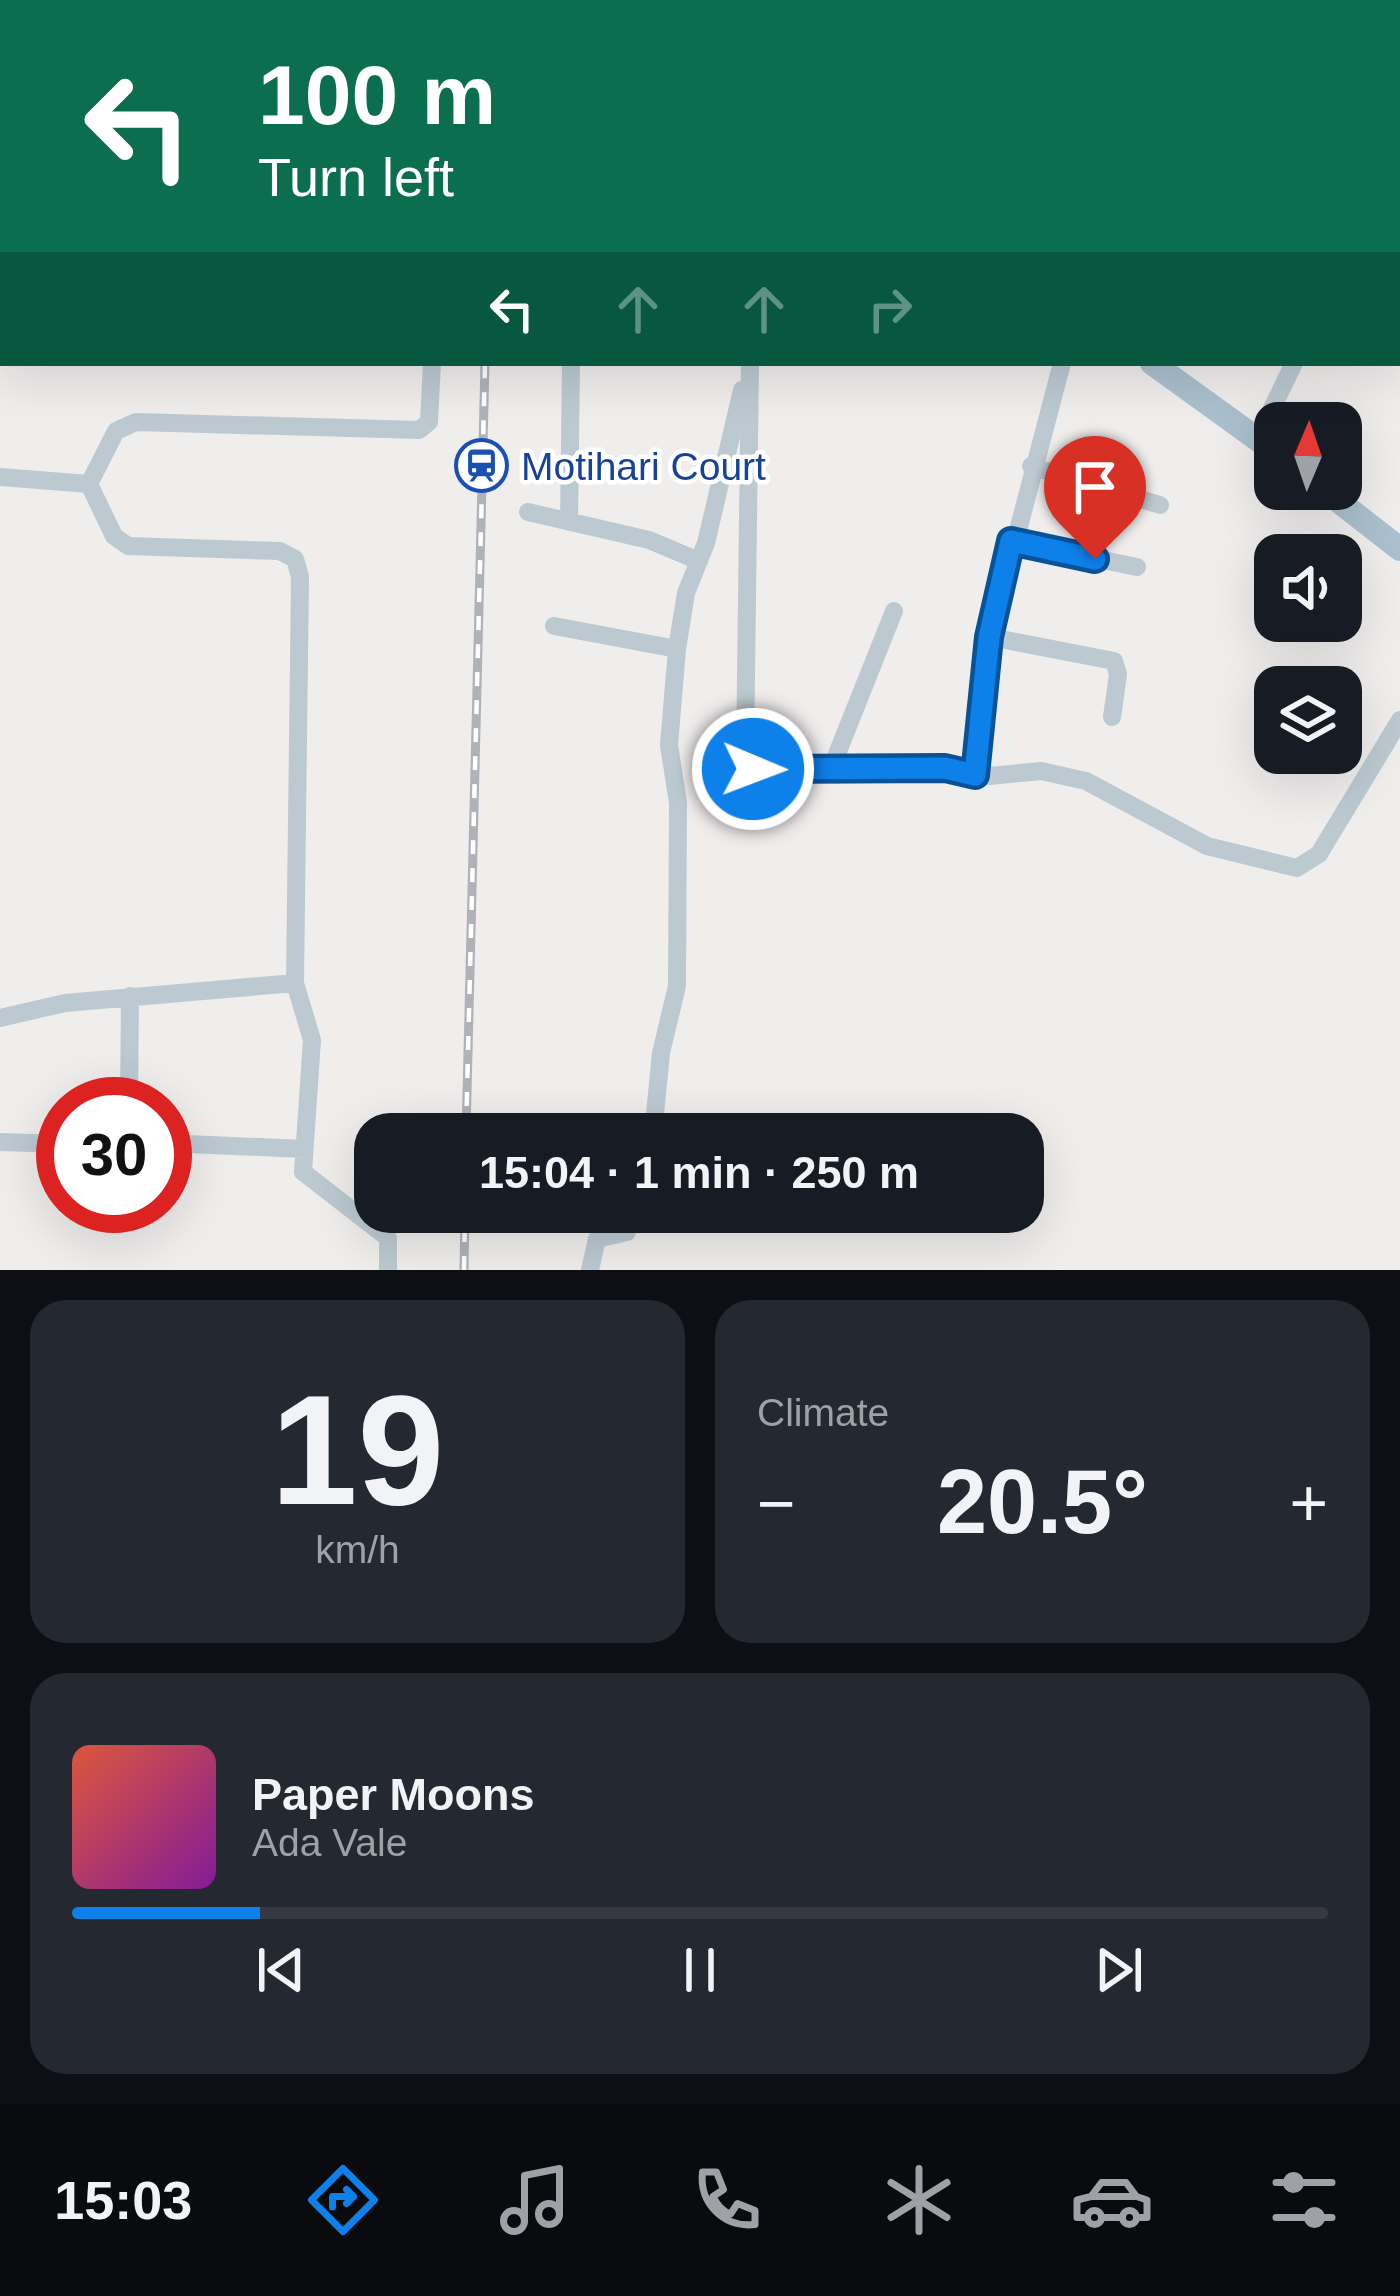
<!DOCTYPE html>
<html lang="en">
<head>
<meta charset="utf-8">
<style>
	:root { --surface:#171b24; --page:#242831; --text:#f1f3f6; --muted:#9ea1a6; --line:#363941; --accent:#0d80ea }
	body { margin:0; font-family:Arial,sans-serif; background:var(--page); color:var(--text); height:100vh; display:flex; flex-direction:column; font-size:45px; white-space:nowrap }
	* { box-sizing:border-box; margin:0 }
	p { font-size:39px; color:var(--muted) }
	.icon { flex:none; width:66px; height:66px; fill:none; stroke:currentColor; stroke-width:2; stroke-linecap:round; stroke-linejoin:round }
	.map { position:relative; height:1270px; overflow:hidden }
	.sheet { display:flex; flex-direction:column; gap:30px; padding:30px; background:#0d0f14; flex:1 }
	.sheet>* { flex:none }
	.guide { position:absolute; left:0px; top:0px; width:1401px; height:366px; box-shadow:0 12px 48px #0002; background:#0b6e4f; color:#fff; overflow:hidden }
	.needle { width:78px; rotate:2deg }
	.tools { position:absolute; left:1254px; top:402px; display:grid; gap:24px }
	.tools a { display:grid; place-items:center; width:108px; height:108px; border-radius:24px; background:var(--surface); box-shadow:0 12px 48px #0002; font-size:60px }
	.speed { position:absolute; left:36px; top:1077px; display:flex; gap:24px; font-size:60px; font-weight:700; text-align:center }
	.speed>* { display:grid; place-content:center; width:156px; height:156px; border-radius:50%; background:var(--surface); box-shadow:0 12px 48px #0002; line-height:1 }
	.speed .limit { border:18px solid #d22; background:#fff; color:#111 }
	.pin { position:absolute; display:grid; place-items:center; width:102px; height:102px; color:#fff; margin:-123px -51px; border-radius:50% 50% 50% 0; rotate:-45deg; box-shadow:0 0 12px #0007 }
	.pin .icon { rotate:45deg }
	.me { position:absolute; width:132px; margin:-66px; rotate:91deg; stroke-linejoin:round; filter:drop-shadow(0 0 9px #0008) }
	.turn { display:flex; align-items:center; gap:42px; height:252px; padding:0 60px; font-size:54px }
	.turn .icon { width:156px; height:156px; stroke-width:2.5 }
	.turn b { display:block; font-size:84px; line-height:102px }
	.lanes { display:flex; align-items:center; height:114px; padding:0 60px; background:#0003; justify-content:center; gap:60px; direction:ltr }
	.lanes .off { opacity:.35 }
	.big { font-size:90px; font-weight:700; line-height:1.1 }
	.sheet .card { flex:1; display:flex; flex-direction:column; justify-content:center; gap:18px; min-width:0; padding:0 42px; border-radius:36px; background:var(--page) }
	.sheet .dial { align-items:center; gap:0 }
	.dial b { font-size:156px; line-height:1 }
	.song { display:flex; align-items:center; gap:36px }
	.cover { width:144px; height:144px; border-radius:18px; background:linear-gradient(135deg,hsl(10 70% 55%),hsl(290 70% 35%)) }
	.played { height:12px; border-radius:6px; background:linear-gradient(90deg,var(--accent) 15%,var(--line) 15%) }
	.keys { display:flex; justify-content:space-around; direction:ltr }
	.heat { display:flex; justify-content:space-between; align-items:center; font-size:66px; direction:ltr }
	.sheet .tiles { flex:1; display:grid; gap:30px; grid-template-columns:1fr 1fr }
	.card:last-child { grid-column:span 2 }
	.trip { position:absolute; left:354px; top:1113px; width:690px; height:120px; border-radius:36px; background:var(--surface); box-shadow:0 12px 48px #0002; font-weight:700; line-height:120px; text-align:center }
	.tabs { display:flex; height:192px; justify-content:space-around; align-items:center; background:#090b0e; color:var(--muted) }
	.tabs .icon { width:84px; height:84px }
	.tabs .active { color:var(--accent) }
	.tabs b { font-size:54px; color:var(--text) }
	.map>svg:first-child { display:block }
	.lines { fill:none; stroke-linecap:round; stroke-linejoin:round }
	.minor { stroke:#bcc9d1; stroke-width:18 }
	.major { stroke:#aac0ce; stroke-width:24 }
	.rail-casing { stroke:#afb3b8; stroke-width:9 }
	.rail { stroke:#fff; stroke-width:4.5; stroke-dasharray:14; stroke-linecap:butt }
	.route-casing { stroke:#085398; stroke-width:30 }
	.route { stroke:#0d80ea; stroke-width:21 }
	.labels { text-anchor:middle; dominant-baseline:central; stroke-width:9; stroke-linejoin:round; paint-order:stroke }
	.transit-label { font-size:39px; fill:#164399; stroke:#fff; text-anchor:start }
</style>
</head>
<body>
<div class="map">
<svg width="1400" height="1270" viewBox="0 0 1400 1270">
	<rect width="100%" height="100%" fill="#f0eded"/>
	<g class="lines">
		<path class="minor" d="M961,0L965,3
			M1057,0L1062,3
			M513,3V0
			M691,3L692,0
			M942,3L945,0
			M1398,47L1400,43
			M1398,123L1400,119
			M0,198L3,168
			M750,363L745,754L753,769L945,768L989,776L1041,771L1086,781L1207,846L1297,868L1319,854L1400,720
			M1263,427L1294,363
			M1031,466L1160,505
			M0,477L89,484L114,536L128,546L280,551L295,559L300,577L295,983L65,1003L0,1018
			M89,484L116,431L136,422L419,430L429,422L432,363
			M528,512L649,540L699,561
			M569,522L571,363
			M1011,541L1137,567
			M554,626L677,649
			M990,637L1114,661L1118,674L1112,717
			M831,769L894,611
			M975,775L990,637L1062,363
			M295,983L312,1040L303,1172L388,1238V1270
			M129,1104L130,996
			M654,1126L749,1133
			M653,1134L661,1053L677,986L678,803L669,745L677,649L686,593L706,543L742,390
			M0,1142L63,1144
			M165,1143L304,1149
			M590,1270L597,1239L627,1232L634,1212"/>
		<path class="major" d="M0,30H3
			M1152,363L1275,452
			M1323,489L1400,549"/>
		<defs>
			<path id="rail" d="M475,3V0
				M493,3V0
				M466,1134L485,363
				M464,1270L465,1212"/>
		</defs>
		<use href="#rail" class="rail-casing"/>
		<use href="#rail" class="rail"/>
	</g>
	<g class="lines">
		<defs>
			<path id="route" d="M753,769L945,768L975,775L989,637L1011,541L1095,559"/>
		</defs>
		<use href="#route" class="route-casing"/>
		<use href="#route" class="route"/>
	</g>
	<defs>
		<symbol id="station-ring" viewBox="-11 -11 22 22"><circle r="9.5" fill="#fff" stroke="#1a4fb4" stroke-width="1.5"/><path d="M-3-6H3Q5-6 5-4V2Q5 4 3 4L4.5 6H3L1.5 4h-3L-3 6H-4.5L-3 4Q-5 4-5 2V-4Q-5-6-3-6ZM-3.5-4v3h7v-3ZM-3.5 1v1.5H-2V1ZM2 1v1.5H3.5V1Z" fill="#1a4fb4"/></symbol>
	</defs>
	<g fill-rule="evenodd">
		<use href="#station-ring" x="452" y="436" width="59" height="59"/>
	</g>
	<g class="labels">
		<g class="transit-label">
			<text x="521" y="466">Motihari Court</text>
		</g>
	</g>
</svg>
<div class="tools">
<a><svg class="needle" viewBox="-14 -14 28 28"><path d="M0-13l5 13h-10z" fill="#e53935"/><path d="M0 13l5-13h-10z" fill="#9ea1a6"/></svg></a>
<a><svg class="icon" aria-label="sound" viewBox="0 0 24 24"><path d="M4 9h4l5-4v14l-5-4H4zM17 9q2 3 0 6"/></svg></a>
<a><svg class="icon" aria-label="layers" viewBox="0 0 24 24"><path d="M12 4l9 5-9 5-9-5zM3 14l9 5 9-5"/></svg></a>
</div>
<div class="speed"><div class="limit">30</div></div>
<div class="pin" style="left:1095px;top:559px;background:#d93025"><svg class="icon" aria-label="arrive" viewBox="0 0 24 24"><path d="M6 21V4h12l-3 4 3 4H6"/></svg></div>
<svg class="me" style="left:753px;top:769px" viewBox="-20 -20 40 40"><circle r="17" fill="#0d80ea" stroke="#fff" stroke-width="3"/><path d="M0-11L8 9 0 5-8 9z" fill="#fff"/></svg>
<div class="trip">15:04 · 1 min · 250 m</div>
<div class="guide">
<div class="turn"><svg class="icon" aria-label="left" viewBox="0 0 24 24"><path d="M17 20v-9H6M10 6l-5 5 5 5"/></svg><div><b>100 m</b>Turn left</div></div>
<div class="lanes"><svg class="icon" aria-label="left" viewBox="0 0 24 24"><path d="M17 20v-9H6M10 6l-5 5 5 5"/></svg><svg class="icon off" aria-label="ahead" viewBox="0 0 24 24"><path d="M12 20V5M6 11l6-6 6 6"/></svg><svg class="icon off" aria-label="ahead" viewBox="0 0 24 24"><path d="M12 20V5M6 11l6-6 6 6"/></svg><svg class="icon off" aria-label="right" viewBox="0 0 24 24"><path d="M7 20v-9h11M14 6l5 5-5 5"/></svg></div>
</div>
</div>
<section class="sheet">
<div class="tiles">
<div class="card dial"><b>19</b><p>km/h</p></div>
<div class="card"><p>Climate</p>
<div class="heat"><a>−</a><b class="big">20.5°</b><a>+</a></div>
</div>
<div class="card">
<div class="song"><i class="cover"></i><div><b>Paper Moons</b><p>Ada Vale</p></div></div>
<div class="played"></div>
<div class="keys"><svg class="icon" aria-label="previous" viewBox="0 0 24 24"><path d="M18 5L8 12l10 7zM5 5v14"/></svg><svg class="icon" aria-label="pause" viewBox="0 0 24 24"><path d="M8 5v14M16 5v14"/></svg><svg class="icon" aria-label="next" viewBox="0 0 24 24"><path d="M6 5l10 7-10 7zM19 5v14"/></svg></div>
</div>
</div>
</section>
<nav class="tabs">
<b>15:03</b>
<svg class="icon active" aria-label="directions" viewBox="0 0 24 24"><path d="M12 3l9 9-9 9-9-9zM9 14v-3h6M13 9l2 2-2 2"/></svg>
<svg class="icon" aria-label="music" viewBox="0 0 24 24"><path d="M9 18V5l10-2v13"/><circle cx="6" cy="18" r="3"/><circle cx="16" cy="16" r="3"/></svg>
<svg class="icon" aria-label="phone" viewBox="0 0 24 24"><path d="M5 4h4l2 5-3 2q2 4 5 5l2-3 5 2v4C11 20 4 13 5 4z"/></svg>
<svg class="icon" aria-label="climate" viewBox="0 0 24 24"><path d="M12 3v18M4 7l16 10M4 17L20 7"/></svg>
<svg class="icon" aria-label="car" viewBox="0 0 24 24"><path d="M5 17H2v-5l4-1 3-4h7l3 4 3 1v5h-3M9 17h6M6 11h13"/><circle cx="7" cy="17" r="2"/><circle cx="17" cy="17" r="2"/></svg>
<svg class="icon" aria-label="filters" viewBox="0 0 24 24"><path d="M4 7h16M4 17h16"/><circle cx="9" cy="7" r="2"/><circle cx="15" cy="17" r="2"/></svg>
</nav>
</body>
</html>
